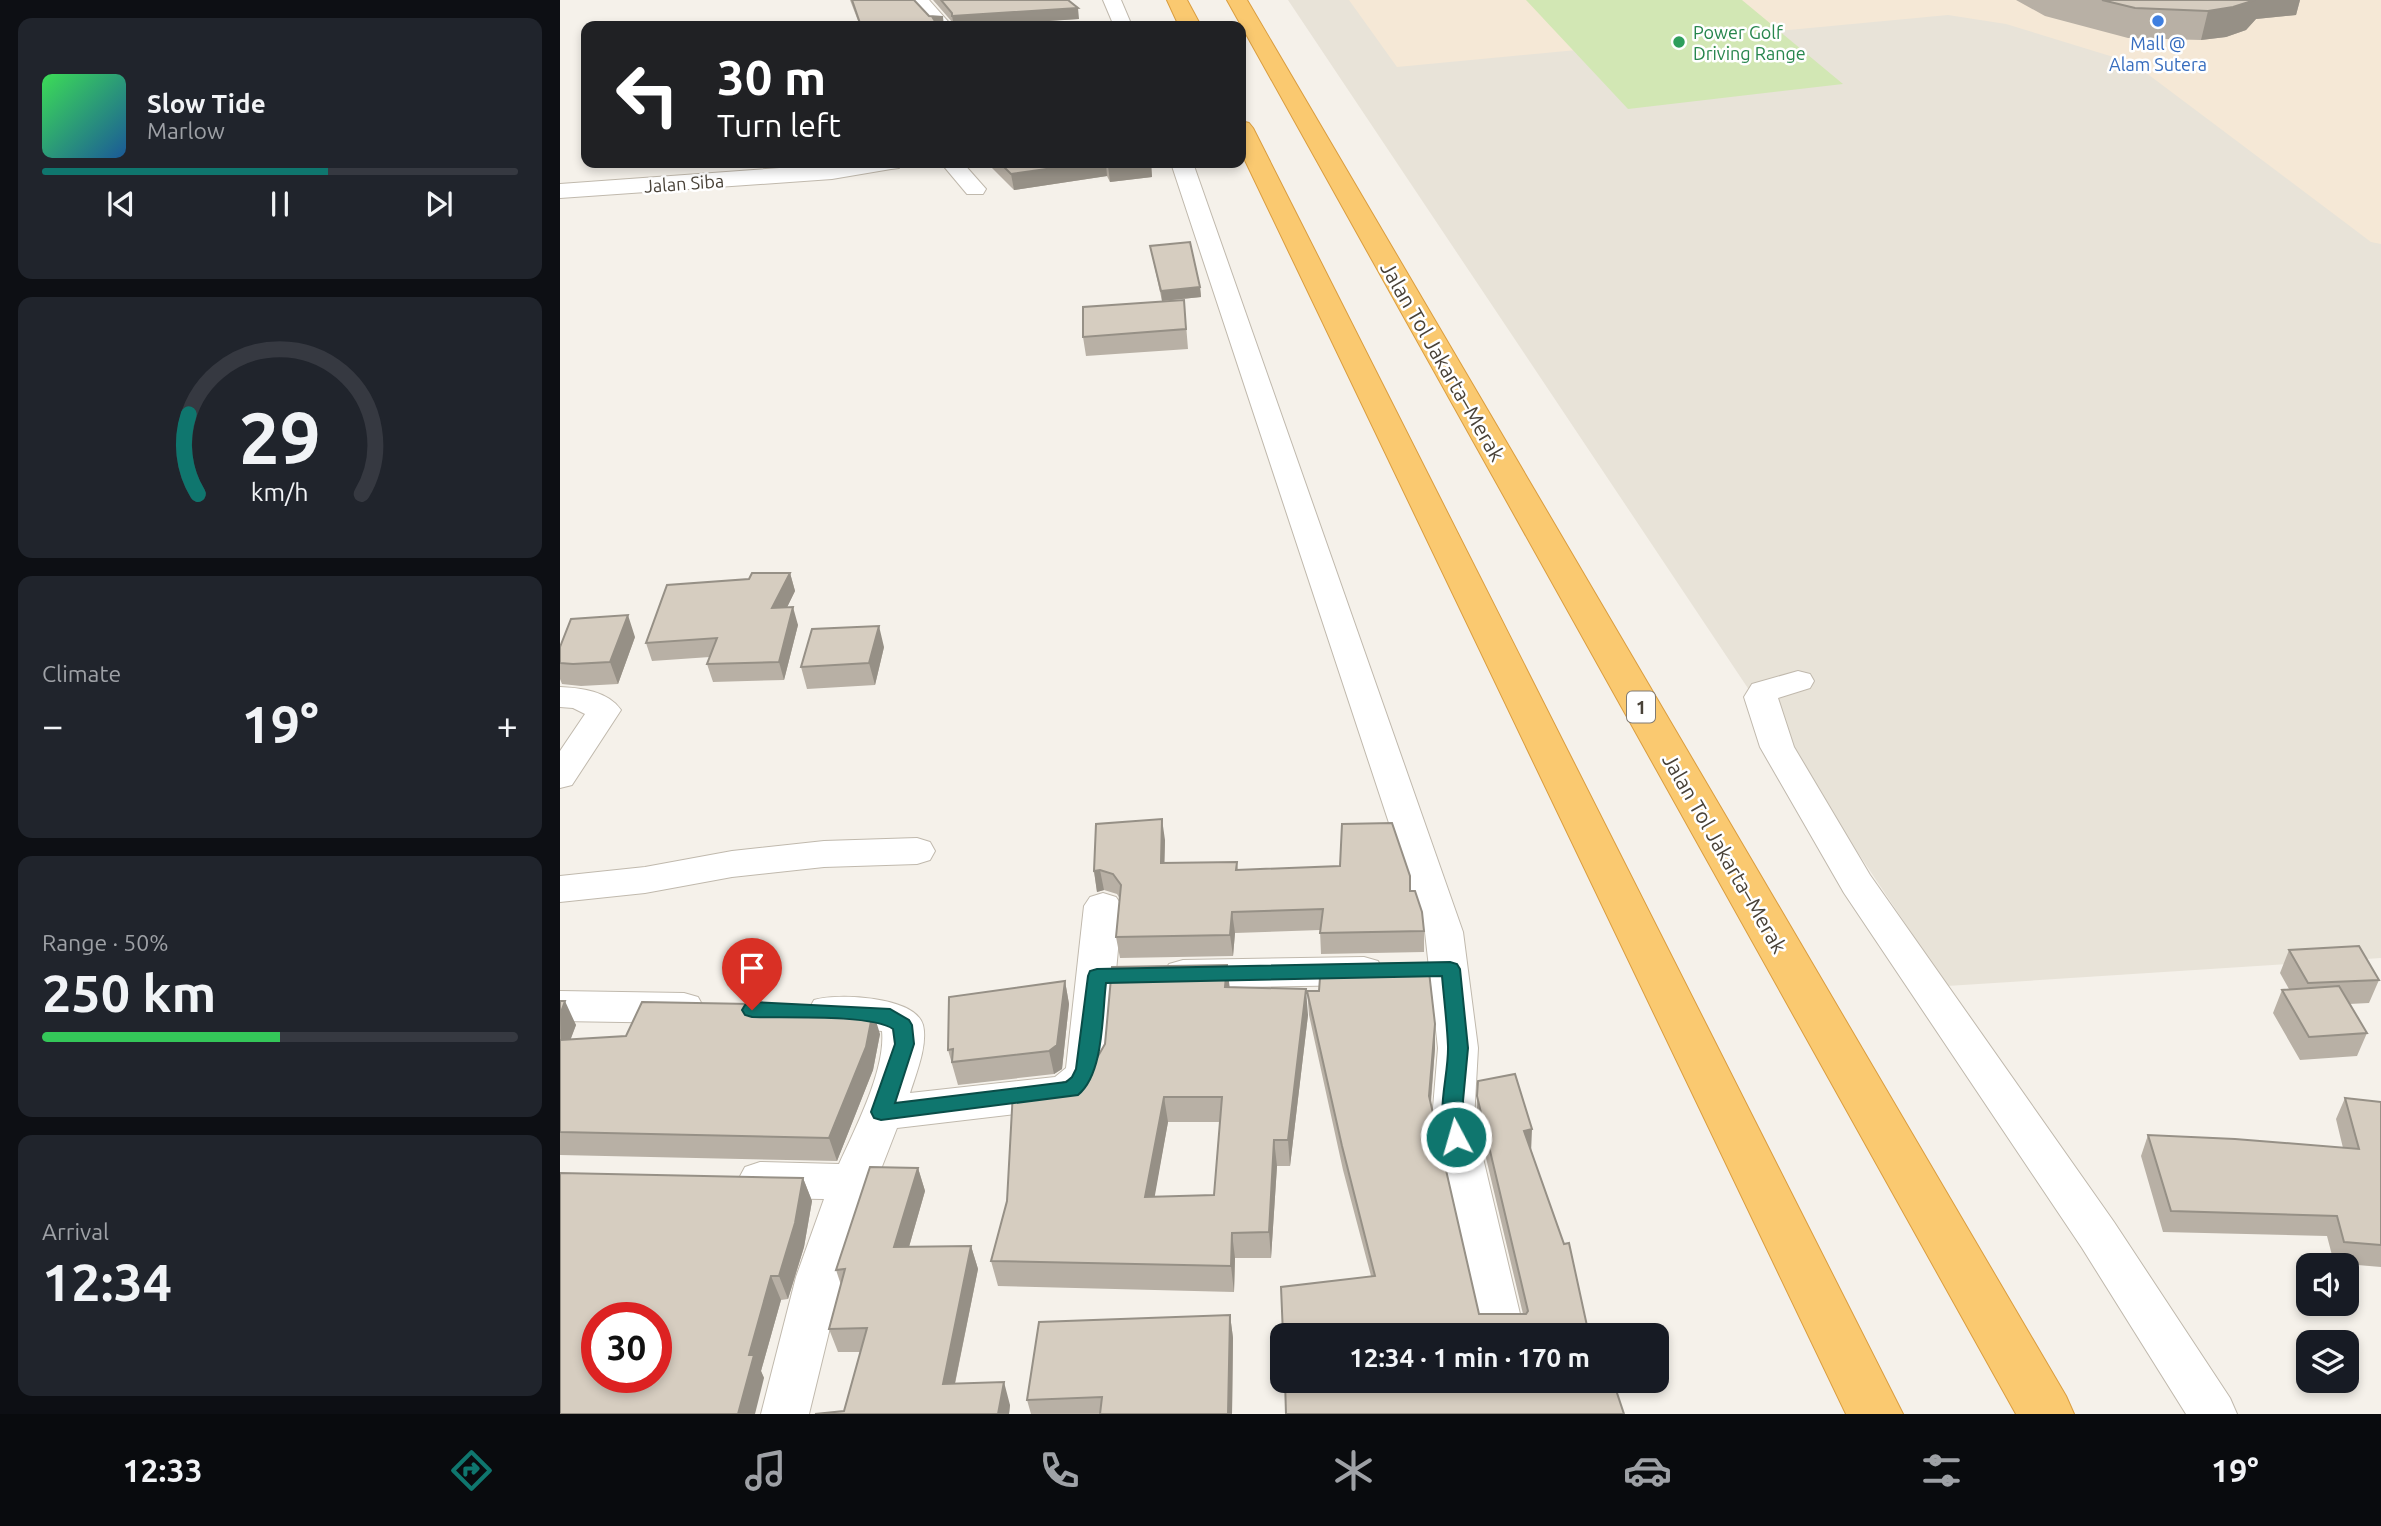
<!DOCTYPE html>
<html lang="en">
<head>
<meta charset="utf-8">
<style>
	:root { --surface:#171b24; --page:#20242c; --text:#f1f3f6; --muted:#9ea1a6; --line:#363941; --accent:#0f766e }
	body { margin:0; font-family:Ubuntu,sans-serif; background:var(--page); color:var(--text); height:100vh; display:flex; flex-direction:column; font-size:26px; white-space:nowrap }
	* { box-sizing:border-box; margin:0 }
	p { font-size:23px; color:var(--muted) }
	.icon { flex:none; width:38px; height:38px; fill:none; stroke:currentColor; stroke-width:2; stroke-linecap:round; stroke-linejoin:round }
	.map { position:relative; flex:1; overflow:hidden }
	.sheet { display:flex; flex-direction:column; gap:18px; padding:18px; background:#0d0f14; width:560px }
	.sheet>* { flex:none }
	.banner { position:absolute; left:21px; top:21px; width:665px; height:147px; border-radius:14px; box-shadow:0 4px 10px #0003; background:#202124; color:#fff; overflow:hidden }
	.fabs { position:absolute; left:1736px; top:1253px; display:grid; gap:14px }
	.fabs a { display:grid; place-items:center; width:63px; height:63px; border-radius:14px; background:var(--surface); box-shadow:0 4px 10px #0003; font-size:35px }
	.speed { position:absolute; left:21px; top:1302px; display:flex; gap:14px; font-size:35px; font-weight:700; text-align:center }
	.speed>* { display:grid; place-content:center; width:91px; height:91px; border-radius:50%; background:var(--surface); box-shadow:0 4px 10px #0003; line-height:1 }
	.speed .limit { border:10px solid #d22; background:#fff; color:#111 }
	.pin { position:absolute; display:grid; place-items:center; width:60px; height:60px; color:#fff; margin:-72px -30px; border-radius:50% 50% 50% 0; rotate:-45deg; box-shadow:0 0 7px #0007 }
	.pin .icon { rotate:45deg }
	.me { position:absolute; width:77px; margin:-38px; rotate:354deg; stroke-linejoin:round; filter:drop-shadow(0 0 5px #0008) }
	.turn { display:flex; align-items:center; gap:24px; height:147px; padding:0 21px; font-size:32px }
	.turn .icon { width:91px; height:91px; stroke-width:2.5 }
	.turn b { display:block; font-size:49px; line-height:60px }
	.big { font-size:52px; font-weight:700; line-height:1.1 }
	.sheet .tile { flex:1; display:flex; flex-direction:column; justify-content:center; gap:10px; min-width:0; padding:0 24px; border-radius:14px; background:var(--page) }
	.sheet .dial { align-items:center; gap:0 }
	.dial svg { height:182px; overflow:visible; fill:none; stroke:var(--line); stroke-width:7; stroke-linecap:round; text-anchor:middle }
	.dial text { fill:var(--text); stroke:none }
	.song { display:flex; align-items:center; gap:21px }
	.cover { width:84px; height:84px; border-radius:10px; background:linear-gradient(135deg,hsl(130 70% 55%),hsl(210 70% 35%)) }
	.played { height:7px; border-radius:4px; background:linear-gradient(90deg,var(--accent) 60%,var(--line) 60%) }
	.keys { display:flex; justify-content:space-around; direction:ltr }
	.heat { display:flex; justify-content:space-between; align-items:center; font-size:38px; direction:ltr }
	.charge { height:10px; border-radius:5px; background:linear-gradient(90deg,#34c759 50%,var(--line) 0) }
	.trip { position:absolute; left:710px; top:1323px; width:399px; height:70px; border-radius:14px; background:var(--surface); box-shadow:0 4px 10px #0003; font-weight:700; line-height:70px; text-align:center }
	.dock { display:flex; height:112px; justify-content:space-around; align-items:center; background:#090b0e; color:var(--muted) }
	.dock .icon { width:49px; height:49px }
	.dock .current { color:var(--accent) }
	.dock b { font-size:32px; color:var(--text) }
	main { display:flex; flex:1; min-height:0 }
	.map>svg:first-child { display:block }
	.residential { fill:#e8e3d8 }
	.commercial { fill:#f5e8d6 }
	.green { fill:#d2e7b4 }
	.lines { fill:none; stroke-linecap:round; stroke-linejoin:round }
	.minor-casing { stroke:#c0b9ad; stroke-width:2 }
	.motorway-casing { stroke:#da9d3f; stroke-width:2 }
	.minor { fill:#fff; fill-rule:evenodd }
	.motorway { fill:#fac970; fill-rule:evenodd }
	.wall { fill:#b8b0a5; fill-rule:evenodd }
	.shaded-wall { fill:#969086 }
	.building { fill:#d6cdc0; stroke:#969086; stroke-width:2; fill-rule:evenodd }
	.route { fill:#0f766e; stroke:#0a4d48; stroke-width:2 }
	.shop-dot { fill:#3f7fe0; stroke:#fff; stroke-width:2.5 }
	.leisure-dot { fill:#2e9e5b; stroke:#fff; stroke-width:2.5 }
	.labels { text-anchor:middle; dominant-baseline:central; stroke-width:5; stroke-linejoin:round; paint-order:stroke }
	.far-leisure-label { font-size:18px; fill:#27864d; stroke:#fff; text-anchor:start }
	.far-shop-label { font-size:18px; fill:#366cbe; stroke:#fff }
	.far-street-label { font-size:18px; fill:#494238; stroke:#fff }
	.shield { fill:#fff; stroke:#807b74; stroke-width:2 }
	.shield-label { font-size:19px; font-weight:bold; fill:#494238 }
	.street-label { font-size:21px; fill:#494238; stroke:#fff }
</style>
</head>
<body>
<main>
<section class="sheet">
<div class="tile">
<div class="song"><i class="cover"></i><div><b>Slow Tide</b><p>Marlow</p></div></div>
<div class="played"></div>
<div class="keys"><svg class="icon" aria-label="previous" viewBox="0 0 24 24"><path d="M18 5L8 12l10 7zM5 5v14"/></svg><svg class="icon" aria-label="pause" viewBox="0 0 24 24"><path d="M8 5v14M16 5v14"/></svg><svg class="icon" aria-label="next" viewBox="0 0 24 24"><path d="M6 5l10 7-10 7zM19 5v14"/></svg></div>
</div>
<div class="tile dial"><svg viewBox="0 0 100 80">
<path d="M14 69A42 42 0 1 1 86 69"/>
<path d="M14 69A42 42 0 0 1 10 34" stroke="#0f766e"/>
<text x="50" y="56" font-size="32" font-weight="700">29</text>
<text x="50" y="72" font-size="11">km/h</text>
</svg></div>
<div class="tile"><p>Climate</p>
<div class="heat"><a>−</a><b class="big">19°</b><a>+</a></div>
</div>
<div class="tile"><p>Range · 50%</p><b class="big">250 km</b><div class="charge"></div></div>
<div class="tile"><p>Arrival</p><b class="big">12:34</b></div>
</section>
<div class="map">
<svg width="1821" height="1414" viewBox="0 0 1821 1414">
	<rect width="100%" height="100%" fill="#f5f1ea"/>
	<path class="residential" d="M728,0H1821V958L1387,986Z"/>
	<path class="commercial" d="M789,0H1821V244L1811,242L1573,63L1446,24L1388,15L837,67Z"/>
	<path class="green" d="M966,0H1182L1283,84L1068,109Z"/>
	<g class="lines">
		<defs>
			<path id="minor" d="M350,0H369L392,26H373Z
				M543,0H561L572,26H554Z
				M290,163H342L339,168L331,169L272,179L0,198V184Z
				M381,163H403L426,189L423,194H407Z
				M611,163H633L903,932L918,1048L914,1120L965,1335H919L872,1120L878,1048L865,932Z
				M1238,671L1250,674L1254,681L1250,688L1218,698L1234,747L1310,875L1554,1222L1670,1398L1677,1414H1626L1522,1248L1284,893L1200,747L1184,697L1192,684Z
				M0,687C21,688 48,691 61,710L12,785L0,788V751L25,714L13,708L0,707Z
				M357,838L370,842L375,851L370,860L357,864L264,867L172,877L85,893L0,902V876L85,867L172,851L264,841Z
				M543,893L556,897L562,906L547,1069C533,1096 527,1101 498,1109L337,1128L288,1254L249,1414H201L236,1277L264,1199L200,1198L185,1193L178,1180L185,1167L200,1162L279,1164C295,1129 326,1069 322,1031L268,1026L254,1022L248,1011L254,1000C276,993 355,996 363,1025C368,1045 356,1074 350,1093L495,1077L506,1068L524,906L530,897Z
				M804,957L818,961L823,971L818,981L804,985L623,988L609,984L603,974L609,964L623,960Z
				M0,991L124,993L138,997L144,1008L138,1019L124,1023L0,1021Z
				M929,1381H977L985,1414H937Z"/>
			<path id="motorway" d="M607,0H627L641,26H619Z
				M667,0H687L1506,1396L1514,1414H1456Z
				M681,121L689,123L693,128L1343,1414H1286L681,152Z"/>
		</defs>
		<use href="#minor" class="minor-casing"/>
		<use href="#motorway" class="motorway-casing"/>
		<use href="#minor" class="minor"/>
		<use href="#motorway" class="motorway"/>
	</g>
	<path class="wall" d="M290,0H354L369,16L384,26H300Z
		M373,0H508L519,19L394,26L393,23Z
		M1456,0H1740L1736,15L1696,19L1686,30L1666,37L1641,40L1568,38L1485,16Z
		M427,163H591L592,177L550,182L547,176L454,190Z
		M590,246L640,287L641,297L602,301Z
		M624,300L628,349L526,356L523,337Z
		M230,573L235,591L227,607L238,625L224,680L153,682L147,664L150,657L92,661L86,643L189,579Z
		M75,637L58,684L21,686L2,684L0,679V647Z
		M324,647L315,685L247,689L241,667Z
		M605,840L604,863L677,862L678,870L850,891L864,931V952L761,954L760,930L675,933L673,956L560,958L556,937L560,899L557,894L544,890L537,892L534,871Z
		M1729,950L1819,980L1809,1003L1789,1004L1807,1033L1797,1056L1740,1060L1713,1013L1722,990L1729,989L1720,973Z
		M505,981L509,1004L502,1069L494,1074L398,1085L388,1050Z
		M669,987L748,1015L730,1166H717L711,1258H675L674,1292L438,1286L431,1261L493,1086L523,1076ZM608,1122H660L654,1195L594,1197Z
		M747,991L875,1048L871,1104L919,1314H963L917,1120V1096L972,1152L1029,1335H723L811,1276L783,1170L749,1015Z
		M0,1001L16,1025L10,1040L66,1036L240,1007L320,1034L313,1070L277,1161L0,1155Z
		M1785,1098L1821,1102V1267L1774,1263L1767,1236L1603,1232L1581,1156L1588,1135L1783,1148L1776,1119Z
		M358,1168L365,1191L349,1247L411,1246L418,1269L395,1384L450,1405L449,1414H255L284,1411L301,1352H278L269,1329L281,1285L276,1270Z
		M243,1178L252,1201L244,1247L228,1299L221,1300L201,1371L204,1378L0,1414Z
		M670,1315L673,1338L672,1414H471L467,1400Z
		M979,1381H1053L1064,1414L936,1392H982Z"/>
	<path class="shaded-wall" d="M1695,0H1740L1736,15L1696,19L1686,30L1666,37L1641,40L1648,11Z
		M518,8L519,19L417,26H394L392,16Z
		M383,17L384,26H375L373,18Z
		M529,163H546L547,176L454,190L451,174Z
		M576,163H591L592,177L550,182L548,166Z
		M640,287L641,297L602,301L601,291Z
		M230,573L235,591L218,626L212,608Z
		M233,607L238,625L224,680L219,662Z
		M68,615L75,637L58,684L50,662Z
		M319,626L324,647L315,685L309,663Z
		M602,819L605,840L604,884L601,863Z
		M540,870L544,890L537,892L534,871Z
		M672,912L675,933L673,956L670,935Z
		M667,965L670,990L665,987Z
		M505,981L509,1004L502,1069L494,1074L489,1051Z
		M746,989L748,1015L730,1166L728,1140Z
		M5,1001L16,1025L1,1065L0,1015Z
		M313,1011L320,1034L313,1070L277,1161L269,1138Z
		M875,1024V1048L869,1121V1096Z
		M604,1097L608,1122L590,1223L585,1197Z
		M972,1129L971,1153L964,1131Z
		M714,1140L717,1166L711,1258L709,1232Z
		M358,1168L365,1191L342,1271L334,1247Z
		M243,1178L252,1201L244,1247L228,1299L219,1276Z
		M672,1233L675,1258L674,1292L671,1266Z
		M411,1246L418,1269L390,1407L383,1384Z
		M211,1276L221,1300L201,1371L204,1378L195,1414H178L189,1355Z
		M670,1315L673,1338L672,1414H668Z
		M444,1382L450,1405L449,1414H438Z"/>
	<path class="building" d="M292,0H354L369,16L383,17L373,18L378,26H301Z
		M381,0H508L518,8L392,16V13Z
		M1542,0H1695L1673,7L1648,11L1575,8Z
		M440,163H529L451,174Z
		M546,163H576L548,166Z
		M630,242L640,287L601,291L590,246Z
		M624,300L626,329L523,337V307Z
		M192,573H230L212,608L233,607L219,662L147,664L157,638L86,643L107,585L189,579Z
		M68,615L50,662L13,664L0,663V647L11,619Z
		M319,626L309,663L241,667L252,629Z
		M602,819L601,863L677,862L676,870L780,866L782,824L832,823L850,876V891H855L862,912L864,931L760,933L763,909L672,912L670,935L556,937L561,885L553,874L540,870L534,871L536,824Z
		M1799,946L1819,980L1748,983L1729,950Z
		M868,963L875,1024L869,1096L919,1314H966L968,1311L917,1096L918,1081L955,1074L972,1129L964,1131L1004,1244L1009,1243L1029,1335H723L721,1287L815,1276L782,1146L747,991H759L761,965Z
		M667,965L665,987L746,989L728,1140H714L709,1232L672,1233L671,1266L431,1261L447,1201L453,1091L493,1086L523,1076L533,1065L545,1044L552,967ZM604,1097H662L654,1195L585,1197Z
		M505,981L497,1045L489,1051L392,1062L393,1049L388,1050L389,997Z
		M1779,986L1807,1033L1749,1037L1722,990Z
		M0,1001H5L0,1015Z
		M82,1002L239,1005V1007L313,1011L306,1047L269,1138L0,1132V1040L66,1036Z
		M1785,1098L1821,1102V1245L1784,1242L1777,1216L1611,1211L1588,1135L1675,1139L1799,1149Z
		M310,1167L358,1168L334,1247L411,1246L383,1384L444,1382L438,1414H255L284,1411L307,1328L269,1329L285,1269L276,1270Z
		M0,1173L243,1178L235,1223L219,1276H211L189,1355H194L178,1414H0ZM37,1318H96V1377H37Z
		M670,1315L668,1414H540L542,1397L467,1400L479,1322Z
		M725,1381H933L936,1392H988L986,1381H1053L1064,1414H726Z"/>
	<path class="route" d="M890,962L897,964L900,969L908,1048L903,1101L906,1137L903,1143L896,1145L889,1143C874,1114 889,1077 888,1046C887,1023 884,999 882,976L546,983C542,1015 544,1074 518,1095L321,1120L314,1118L311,1112L335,1044L333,1029C312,1014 222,1018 192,1017L185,1015L182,1010L185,1005L192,1002L330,1009L349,1020L352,1025L354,1044L335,1103L506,1082L512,1077L516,1069L528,976L530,971L537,969Z"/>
	<circle class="shop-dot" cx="1598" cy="21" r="7"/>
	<circle class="leisure-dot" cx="1119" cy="42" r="7"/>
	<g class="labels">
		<g class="far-leisure-label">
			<text x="1133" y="32">Power Golf<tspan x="1133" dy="21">Driving Range</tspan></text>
		</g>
		<g class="far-shop-label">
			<text x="1598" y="43">Mall @<tspan x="1598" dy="21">Alam Sutera</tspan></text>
		</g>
		<g class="far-street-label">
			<text transform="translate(124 183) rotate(-4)">Jalan Siba</text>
		</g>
		<rect class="shield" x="1067" y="691.5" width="28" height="31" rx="5"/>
		<g class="shield-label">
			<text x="1081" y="707">1</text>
		</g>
		<g class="street-label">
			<text transform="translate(883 361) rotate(60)">Jalan Tol Jakarta–Merak</text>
			<text transform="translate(1165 853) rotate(60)">Jalan Tol Jakarta–Merak</text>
		</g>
	</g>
</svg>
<div class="fabs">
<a><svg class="icon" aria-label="sound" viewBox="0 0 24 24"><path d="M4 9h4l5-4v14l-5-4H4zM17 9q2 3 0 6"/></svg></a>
<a><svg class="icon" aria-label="layers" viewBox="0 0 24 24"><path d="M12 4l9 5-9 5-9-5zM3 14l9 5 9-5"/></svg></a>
</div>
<div class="speed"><div class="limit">30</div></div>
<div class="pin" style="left:192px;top:1010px;background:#d93025"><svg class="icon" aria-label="arrive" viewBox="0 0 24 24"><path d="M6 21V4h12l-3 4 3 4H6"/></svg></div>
<svg class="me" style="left:896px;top:1137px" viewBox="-20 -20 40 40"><circle r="17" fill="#0f766e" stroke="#fff" stroke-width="3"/><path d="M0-11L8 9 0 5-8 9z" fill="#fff"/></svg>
<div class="trip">12:34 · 1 min · 170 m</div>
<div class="banner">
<div class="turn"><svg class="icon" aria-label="left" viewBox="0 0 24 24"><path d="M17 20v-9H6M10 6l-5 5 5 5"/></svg><div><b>30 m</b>Turn left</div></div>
</div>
</div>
</main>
<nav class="dock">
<b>12:33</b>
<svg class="icon current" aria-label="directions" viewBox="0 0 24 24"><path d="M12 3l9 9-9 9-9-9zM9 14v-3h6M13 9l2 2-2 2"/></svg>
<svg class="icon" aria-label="music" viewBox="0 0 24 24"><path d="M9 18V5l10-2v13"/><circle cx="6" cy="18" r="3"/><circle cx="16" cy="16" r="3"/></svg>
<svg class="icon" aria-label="phone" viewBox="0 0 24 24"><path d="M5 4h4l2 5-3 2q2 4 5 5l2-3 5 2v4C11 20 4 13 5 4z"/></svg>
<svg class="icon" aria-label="climate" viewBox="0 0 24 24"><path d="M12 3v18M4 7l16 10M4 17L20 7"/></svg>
<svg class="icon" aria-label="car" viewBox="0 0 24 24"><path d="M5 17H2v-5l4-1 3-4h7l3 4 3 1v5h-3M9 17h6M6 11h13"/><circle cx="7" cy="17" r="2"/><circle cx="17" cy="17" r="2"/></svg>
<svg class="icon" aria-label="filters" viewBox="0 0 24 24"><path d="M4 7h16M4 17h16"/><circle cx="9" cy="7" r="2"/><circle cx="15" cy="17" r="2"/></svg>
<b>19°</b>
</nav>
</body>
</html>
